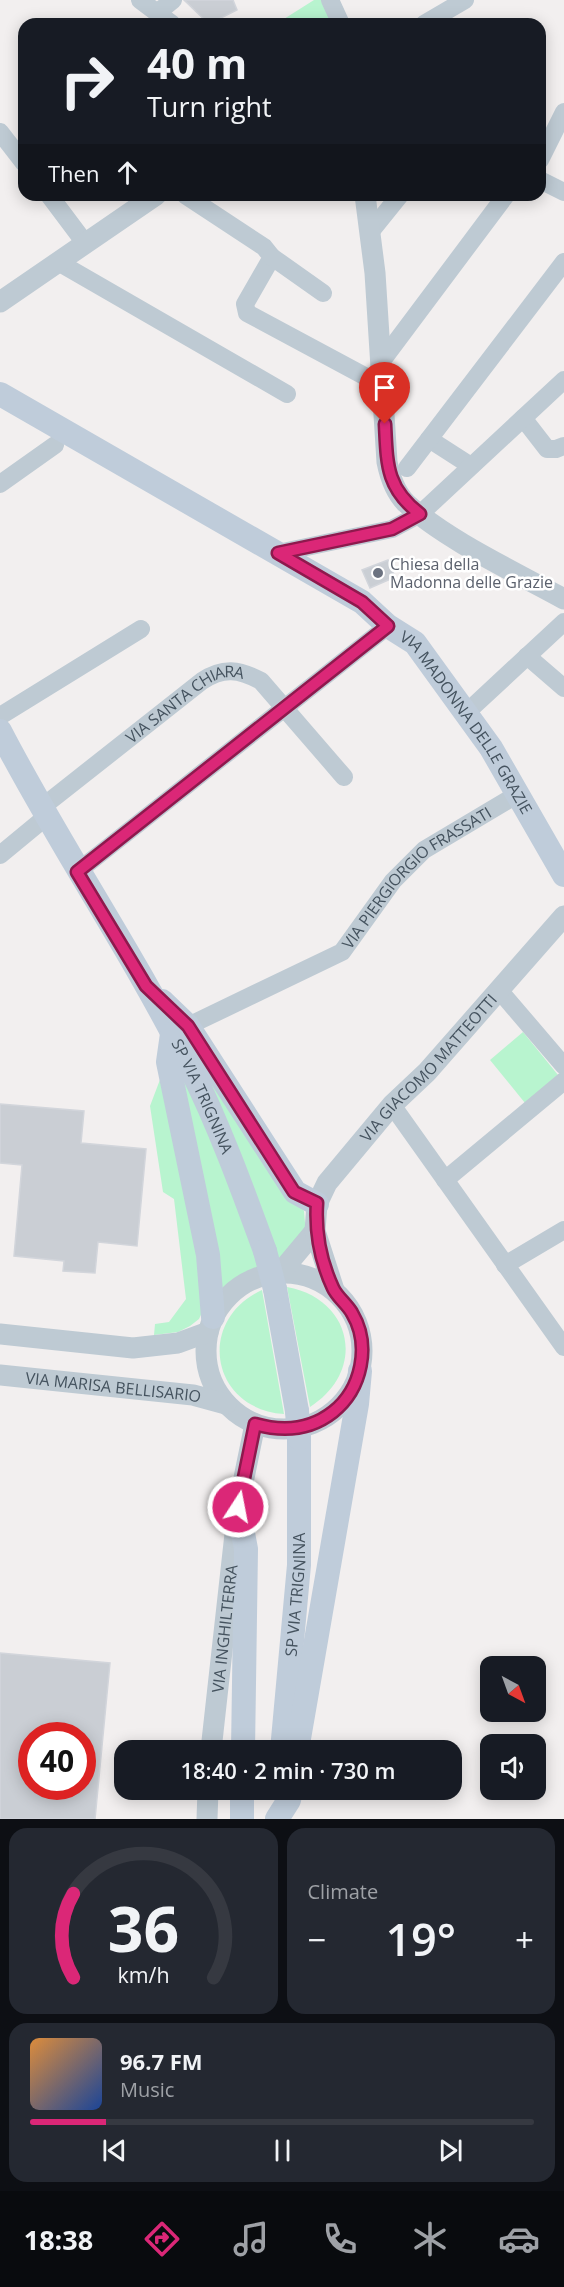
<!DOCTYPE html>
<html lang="en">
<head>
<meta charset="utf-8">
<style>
	:root { --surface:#171b24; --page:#242831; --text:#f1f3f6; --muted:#9ea1a6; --line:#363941; --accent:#db2777 }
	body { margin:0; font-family:"Open Sans",sans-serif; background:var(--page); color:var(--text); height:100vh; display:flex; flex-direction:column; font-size:22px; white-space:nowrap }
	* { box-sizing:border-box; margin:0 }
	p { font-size:20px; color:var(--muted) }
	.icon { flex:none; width:33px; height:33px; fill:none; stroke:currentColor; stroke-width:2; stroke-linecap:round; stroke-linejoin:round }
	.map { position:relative; height:1819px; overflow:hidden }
	.panel { display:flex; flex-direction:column; gap:9px; padding:9px; background:#0d0f14; flex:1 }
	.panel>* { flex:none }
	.hud { position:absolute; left:18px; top:18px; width:528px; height:183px; border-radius:18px; box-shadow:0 3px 15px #0003; background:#171b24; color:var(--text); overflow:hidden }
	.needle { width:39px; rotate:139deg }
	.controls { position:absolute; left:480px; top:1656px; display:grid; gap:12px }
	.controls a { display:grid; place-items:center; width:66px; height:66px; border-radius:12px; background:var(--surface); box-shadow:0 3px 15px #0003; font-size:30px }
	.speed { position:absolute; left:18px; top:1722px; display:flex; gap:12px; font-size:30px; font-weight:700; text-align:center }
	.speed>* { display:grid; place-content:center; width:78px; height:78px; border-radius:50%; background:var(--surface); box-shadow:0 3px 15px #0003; line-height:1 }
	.speed .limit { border:9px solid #d22; background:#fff; color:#111 }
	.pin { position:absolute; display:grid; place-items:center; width:51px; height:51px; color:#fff; margin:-62px -26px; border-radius:50% 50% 50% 0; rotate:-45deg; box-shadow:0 0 6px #0007 }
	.pin .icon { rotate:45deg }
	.me { position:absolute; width:66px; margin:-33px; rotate:11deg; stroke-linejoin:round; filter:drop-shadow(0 0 4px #0008) }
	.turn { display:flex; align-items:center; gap:21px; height:126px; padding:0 30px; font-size:27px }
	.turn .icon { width:78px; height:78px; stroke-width:2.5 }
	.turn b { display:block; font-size:42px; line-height:51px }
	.then { display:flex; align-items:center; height:57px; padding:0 30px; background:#0003; gap:12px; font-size:22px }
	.big { font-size:45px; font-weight:600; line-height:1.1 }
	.panel .tile { flex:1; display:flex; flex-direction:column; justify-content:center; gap:9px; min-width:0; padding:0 21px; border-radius:18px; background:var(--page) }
	.panel .dial { align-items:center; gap:0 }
	.dial svg { height:156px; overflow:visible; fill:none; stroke:var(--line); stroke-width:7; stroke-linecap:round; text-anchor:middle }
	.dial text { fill:var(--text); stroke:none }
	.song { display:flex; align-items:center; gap:18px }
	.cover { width:72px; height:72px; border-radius:9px; background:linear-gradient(135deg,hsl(30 70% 55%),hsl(220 70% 35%)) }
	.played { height:6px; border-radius:3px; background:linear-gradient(90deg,var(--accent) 15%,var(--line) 15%) }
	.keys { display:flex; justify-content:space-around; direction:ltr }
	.heat { display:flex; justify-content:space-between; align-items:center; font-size:33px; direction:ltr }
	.panel .tiles { flex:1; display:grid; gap:9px; grid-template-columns:1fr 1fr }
	.tile:last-child { grid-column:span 2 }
	.trip { position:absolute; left:114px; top:1740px; width:348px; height:60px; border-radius:18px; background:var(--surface); box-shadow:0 3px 15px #0003; font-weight:600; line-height:60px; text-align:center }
	.tabs { display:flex; height:96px; justify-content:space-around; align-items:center; background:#090b0e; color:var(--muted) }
	.tabs .icon { width:42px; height:42px }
	.tabs .on { color:var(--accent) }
	.tabs b { font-size:27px; color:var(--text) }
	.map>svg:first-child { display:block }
	.green { fill:#b8f4cf }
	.building { fill:#caced4; stroke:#d2d5db; stroke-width:1.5; fill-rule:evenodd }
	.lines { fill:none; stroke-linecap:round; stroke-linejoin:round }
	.minor { stroke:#becad3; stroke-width:18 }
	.tertiary { stroke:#becad3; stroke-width:21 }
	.secondary { stroke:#bfccda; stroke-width:24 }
	.secondary-bridge { stroke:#bfccda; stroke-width:24 }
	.route-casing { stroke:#8e194d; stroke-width:15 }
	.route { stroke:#db2777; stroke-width:10 }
	.worship-dot { fill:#6b7280; stroke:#fff; stroke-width:2 }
	.labels { text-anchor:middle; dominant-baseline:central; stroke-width:5; stroke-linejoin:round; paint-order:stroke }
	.worship-label { font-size:16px; fill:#5b616d; stroke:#fff; text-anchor:start }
	.street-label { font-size:16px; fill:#45535f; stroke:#fff }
</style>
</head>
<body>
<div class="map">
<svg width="564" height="1819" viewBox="0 0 564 1819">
	<rect width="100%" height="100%" fill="#f2efef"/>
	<path class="green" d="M314,0H323L333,24H276Z
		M523,1032L558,1075L525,1103L490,1060Z
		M206,1059L304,1211L306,1234L283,1262L257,1269L237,1281L204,1308L199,1319L190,1326L178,1332L154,1335L155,1324L169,1322L186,1299L174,1199L163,1192L150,1106L161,1077Z
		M287,1287C353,1299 367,1371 310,1407Z
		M262,1290L284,1414C210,1409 196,1320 262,1290Z"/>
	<path class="building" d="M184,0H233L237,10L209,24Z
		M388,560L395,577L370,588L362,570Z
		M0,1104L84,1111L81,1143L146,1149L137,1246L98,1242L95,1273L63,1271L64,1261L14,1256L22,1165L0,1163Z
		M0,1653L110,1663L95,1819H0ZM32,1736H82V1786H32Z"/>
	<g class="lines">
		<g class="minor">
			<path d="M140,0L172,24"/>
			<path d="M330,0L341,24"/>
			<path d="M157,13L173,0"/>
			<path d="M424,24L465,0"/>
			<path d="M0,132L24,163"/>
			<path d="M540,160L564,112"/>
			<path d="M540,180L564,192"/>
			<path d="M49,195L85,243"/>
			<path d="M185,195L264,247L272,257L245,304L247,313L383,386"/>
			<path d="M371,231L400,195"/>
			<path d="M272,257L323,293"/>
			<path d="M58,262L287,394"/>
			<path d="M381,362L506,195"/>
			<path d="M523,418L547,449H556L564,446"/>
			<path d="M429,439L471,466"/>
			<path d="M407,468L564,262"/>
			<path d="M0,484L55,445"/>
			<path d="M278,553L392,529L420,514L564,380"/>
			<path d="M527,656L564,688"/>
			<path d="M466,713L564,622"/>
			<path d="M0,716L141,629"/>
			<path id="s1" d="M41,808L202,681C223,667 239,669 261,681L344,777"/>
			<path d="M0,855L46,817"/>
			<path d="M77,872L388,626"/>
			<path d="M499,990L564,1066"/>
			<path id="s2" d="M188,1026L342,952L393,881L424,850L518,794"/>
			<path d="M392,1105L564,1347"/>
			<path d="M445,1180L564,1081"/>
			<path d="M505,1265L564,1230"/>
		</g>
		<g class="tertiary">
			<path d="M365,195L375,273L387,462C390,477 395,492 406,503C444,539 517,573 564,599"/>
			<path d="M0,302L156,195"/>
			<circle cx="284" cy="1351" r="78"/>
			<path d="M280,1273L315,1231"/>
			<path id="s3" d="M334,1290L315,1231L317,1204L327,1183L392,1105L427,1072L564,916"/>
			<path d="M0,1334L133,1348L178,1343L208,1332"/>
			<path id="s4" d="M0,1375L193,1395L226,1404"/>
			<path id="s5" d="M211,1750L238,1507L255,1424"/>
			<path d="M207,1819L208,1790"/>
		</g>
		<g class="secondary">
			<path id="s6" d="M0,394L362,602L388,626L415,643L491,748L564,875"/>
			<path id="s7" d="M0,731C59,845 132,951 189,1065C219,1125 242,1188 265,1251"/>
			<path d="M162,1001L188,1026L295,1192L317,1204"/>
			<path d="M172,1034L168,1062L208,1255L213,1317"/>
			<path d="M275,1289L297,1411"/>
			<path d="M238,1507L246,1549L243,1750"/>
			<path id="s8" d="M282,1750L299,1565V1438"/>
			<path d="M297,1750L357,1404L360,1371"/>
			<path d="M242,1819V1790"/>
			<path d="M277,1819L289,1800L291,1790"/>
		</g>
		<path class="secondary-bridge" d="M265,1251L275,1289
			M297,1411L299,1438"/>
	</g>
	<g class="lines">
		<defs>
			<path id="route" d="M238,1507L255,1424C283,1432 310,1430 333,1412C362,1389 371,1345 352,1313C347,1304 337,1297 333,1288C320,1260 315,1233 317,1203L294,1192L188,1026L146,986L77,872L388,626L362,602L278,553L392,529L420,514C386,488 387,464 385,424"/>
		</defs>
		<use href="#route" class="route-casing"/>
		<use href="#route" class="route"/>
	</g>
	<circle class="worship-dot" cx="378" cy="573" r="6"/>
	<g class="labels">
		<g class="worship-label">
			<text x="390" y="564">Chiesa della<tspan x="390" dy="18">Madonna delle Grazie</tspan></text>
		</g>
		<g class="street-label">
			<text stroke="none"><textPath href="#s1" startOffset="180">VIA SANTA CHIARA</textPath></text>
			<text stroke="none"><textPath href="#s6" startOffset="579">VIA MADONNA DELLE GRAZIE</textPath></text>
			<text stroke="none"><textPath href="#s2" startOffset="278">VIA PIERGIORGIO FRASSATI</textPath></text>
			<text stroke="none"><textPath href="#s3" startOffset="266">VIA GIACOMO MATTEOTTI</textPath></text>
			<text stroke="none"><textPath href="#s7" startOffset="418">SP VIA TRIGNINA</textPath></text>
			<text stroke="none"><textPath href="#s4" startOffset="114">VIA MARISA BELLISARIO</textPath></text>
			<text stroke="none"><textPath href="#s8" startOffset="156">SP VIA TRIGNINA</textPath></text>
			<text stroke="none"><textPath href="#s5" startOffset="122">VIA INGHILTERRA</textPath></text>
		</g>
	</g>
</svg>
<div class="controls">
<a><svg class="needle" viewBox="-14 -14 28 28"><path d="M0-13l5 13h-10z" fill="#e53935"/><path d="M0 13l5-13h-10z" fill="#9ea1a6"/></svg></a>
<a><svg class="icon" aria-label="sound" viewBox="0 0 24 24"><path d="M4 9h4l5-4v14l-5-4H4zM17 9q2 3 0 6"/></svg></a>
</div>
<div class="speed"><div class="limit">40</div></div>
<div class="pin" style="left:385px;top:424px;background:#d93025"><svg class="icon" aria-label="arrive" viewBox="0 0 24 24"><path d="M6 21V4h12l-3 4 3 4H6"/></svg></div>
<svg class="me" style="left:238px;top:1507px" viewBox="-20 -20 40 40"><circle r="17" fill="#db2777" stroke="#fff" stroke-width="3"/><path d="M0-11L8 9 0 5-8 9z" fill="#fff"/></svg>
<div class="trip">18:40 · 2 min · 730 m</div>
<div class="hud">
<div class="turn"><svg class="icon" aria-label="right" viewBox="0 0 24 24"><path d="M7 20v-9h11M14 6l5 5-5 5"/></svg><div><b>40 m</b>Turn right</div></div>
<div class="then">Then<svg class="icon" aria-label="ahead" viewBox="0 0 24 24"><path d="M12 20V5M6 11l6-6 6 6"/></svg></div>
</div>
</div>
<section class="panel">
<div class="tiles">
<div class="tile dial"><svg viewBox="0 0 100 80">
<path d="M14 69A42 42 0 1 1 86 69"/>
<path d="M14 69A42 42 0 0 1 14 26" stroke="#db2777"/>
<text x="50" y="56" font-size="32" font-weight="700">36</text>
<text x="50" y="72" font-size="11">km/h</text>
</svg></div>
<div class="tile"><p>Climate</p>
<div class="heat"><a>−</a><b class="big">19°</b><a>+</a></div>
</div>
<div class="tile">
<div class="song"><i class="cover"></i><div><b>96.7 FM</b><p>Music</p></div></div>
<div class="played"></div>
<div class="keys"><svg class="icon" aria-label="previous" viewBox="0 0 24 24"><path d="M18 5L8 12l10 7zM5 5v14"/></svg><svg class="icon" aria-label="pause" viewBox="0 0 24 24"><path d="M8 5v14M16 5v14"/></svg><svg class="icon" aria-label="next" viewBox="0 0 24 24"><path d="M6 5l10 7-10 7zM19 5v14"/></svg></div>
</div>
</div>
</section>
<nav class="tabs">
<b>18:38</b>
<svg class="icon on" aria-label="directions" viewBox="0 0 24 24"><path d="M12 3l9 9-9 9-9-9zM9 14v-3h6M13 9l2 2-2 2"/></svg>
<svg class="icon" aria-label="music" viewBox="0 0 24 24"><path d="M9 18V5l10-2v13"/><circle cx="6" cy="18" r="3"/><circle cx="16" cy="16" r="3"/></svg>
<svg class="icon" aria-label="phone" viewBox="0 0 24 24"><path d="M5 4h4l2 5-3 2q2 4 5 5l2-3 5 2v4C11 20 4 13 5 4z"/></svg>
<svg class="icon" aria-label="climate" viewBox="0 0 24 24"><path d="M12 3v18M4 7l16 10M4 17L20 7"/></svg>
<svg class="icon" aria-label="car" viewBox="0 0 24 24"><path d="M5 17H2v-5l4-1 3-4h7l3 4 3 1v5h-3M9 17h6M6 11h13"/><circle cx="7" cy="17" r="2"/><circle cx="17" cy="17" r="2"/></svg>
</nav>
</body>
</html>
